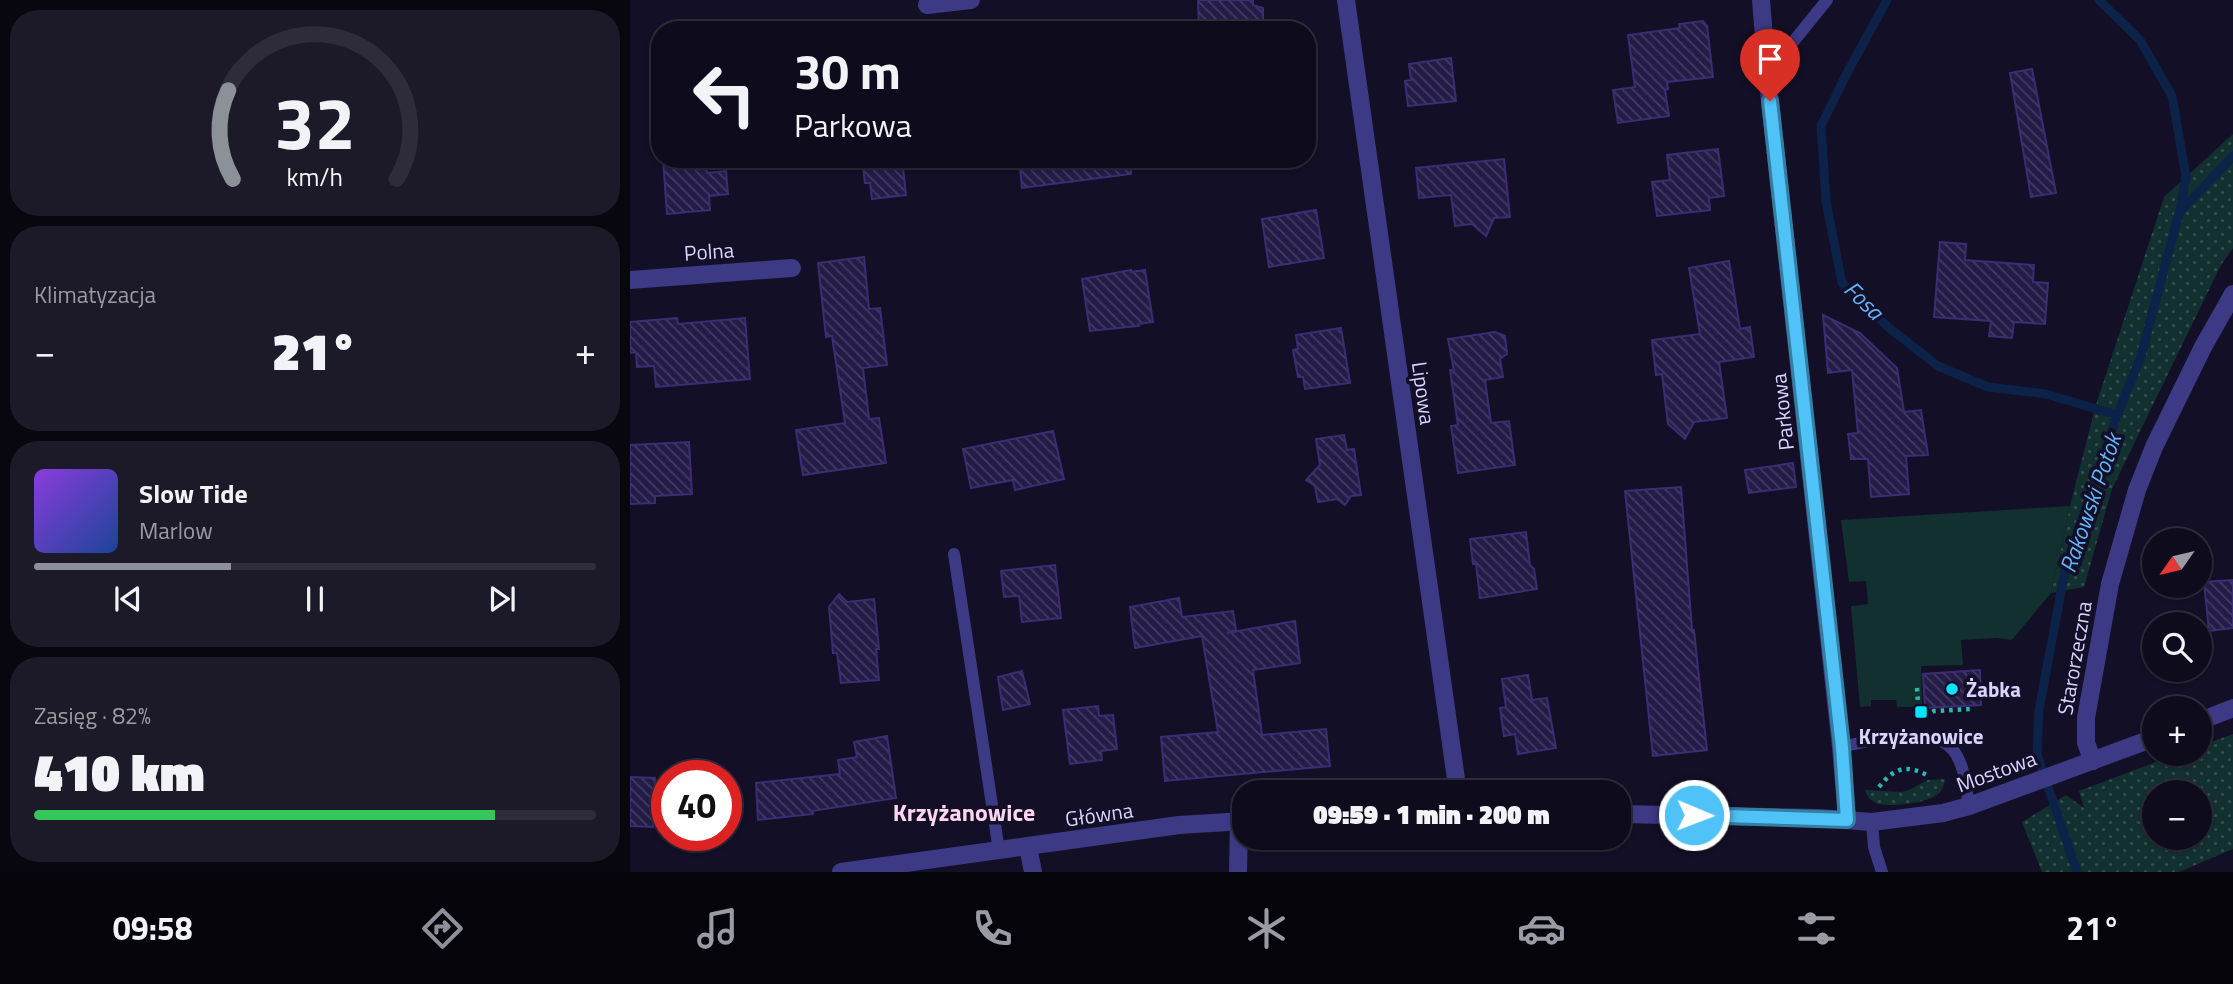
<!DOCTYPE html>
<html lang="pl">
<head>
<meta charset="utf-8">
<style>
	:root { --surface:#0e0b1c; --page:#1c1929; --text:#f1f3f6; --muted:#9b9ba3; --line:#2e2b3b; --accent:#8c9099 }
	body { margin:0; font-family:"Titillium Web",sans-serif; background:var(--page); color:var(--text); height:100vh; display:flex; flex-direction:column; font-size:26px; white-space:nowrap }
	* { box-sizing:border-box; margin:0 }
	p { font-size:23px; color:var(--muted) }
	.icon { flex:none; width:38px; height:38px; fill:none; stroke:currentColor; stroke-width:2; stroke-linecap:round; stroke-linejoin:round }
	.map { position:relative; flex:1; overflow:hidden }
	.sheet { display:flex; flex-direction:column; gap:10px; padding:10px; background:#08060f; width:630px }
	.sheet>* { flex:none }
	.banner { position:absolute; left:21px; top:21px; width:665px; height:147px; border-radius:28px; box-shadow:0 2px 5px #0004,0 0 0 2px var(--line); background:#0e0b1c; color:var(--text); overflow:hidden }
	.needle { width:46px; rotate:236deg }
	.controls { position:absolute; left:1512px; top:528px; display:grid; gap:14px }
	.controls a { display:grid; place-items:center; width:70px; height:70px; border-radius:50%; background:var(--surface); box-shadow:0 2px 5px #0004,0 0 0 2px var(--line); font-size:35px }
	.speed { position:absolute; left:21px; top:760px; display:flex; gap:14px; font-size:35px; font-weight:700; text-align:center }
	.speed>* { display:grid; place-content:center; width:91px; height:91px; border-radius:50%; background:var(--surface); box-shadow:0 2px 5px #0004,0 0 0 2px var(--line); line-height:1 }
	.speed .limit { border:10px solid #d22; background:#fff; color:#111 }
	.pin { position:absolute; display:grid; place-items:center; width:60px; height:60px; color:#fff; margin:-72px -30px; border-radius:50% 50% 50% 0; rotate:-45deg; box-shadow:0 0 7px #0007 }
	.pin .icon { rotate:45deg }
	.me { position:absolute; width:77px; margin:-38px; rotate:91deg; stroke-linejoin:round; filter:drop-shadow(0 0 5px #0008) }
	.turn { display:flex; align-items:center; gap:24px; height:147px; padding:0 28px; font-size:32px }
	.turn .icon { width:91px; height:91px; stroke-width:2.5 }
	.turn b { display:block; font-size:49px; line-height:60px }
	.big { font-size:52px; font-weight:800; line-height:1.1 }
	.sheet .card { flex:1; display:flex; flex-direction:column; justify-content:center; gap:10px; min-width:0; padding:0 24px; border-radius:28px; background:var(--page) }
	.sheet .dial { align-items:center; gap:0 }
	.dial svg { height:182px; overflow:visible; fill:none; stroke:var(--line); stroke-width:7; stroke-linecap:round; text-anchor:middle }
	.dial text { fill:var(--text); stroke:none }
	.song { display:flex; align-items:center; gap:21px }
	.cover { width:84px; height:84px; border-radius:10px; background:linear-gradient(135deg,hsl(270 70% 55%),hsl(220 70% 35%)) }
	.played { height:7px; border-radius:4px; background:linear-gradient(90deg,var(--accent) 35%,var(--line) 35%) }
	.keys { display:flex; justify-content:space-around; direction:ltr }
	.heat { display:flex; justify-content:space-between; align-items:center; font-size:38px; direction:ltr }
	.charge { height:10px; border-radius:5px; background:linear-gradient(90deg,#34c759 82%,var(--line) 0) }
	.trip { position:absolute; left:602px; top:780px; width:399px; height:70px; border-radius:28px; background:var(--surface); box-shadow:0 2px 5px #0004,0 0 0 2px var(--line); font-weight:800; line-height:70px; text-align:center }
	.tabs { display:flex; height:112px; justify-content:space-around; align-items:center; background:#06040b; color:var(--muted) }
	.tabs .icon { width:49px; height:49px }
	.tabs .active { color:var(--accent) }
	.tabs b { font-size:32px; color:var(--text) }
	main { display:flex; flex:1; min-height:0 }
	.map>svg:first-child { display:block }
	.grass { fill:url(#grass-dots); fill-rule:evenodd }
	.green { fill:#12302f }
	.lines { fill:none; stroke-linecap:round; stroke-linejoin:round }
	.stream { stroke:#0c2248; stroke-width:9 }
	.building { fill:url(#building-back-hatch); stroke:#3b2d73; stroke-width:2 }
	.path { stroke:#2fb8b0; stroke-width:4.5; stroke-dasharray:3.5 5; stroke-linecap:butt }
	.service { stroke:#3d3a85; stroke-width:12 }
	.minor { stroke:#3d3a85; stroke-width:18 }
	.tertiary { stroke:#3d3a85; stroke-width:18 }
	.route-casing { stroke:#337fa1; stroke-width:18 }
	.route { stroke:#4fc3f7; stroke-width:12 }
	.poi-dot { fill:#00e5ff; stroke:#130f26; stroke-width:2.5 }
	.labels { text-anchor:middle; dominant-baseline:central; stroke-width:7; stroke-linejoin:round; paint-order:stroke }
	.street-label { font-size:21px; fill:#d9d4ff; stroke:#130f26 }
	.poi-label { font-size:21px; font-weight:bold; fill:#d9d4ff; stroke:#130f26; text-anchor:start }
	.water-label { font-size:23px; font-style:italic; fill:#62b6ff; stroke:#130f26 }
	.quarter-label { font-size:24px; font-weight:bold; fill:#ffd6f0; stroke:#130f26 }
</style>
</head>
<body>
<main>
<section class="sheet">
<div class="card dial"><svg viewBox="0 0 100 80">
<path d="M14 69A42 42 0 1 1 86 69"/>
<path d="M14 69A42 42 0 0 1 12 30" stroke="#8c9099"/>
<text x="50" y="56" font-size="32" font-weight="700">32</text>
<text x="50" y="72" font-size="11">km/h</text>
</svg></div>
<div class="card"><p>Klimatyzacja</p>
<div class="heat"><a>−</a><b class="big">21°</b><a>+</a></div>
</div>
<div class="card">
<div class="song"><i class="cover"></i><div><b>Slow Tide</b><p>Marlow</p></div></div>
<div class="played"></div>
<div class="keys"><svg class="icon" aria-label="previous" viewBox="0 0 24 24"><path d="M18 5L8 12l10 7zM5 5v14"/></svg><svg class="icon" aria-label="pause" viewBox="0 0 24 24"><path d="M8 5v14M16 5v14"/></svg><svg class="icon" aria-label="next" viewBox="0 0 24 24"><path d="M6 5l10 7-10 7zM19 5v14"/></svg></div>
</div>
<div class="card"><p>Zasięg · 82%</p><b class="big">410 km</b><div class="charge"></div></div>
</section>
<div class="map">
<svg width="1603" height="872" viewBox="0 0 1603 872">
	<defs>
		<pattern id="grass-dots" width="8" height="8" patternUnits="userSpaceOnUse" patternTransform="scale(1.75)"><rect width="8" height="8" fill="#12302f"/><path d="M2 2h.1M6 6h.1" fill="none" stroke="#344d4e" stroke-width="1.8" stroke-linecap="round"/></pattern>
		<pattern id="building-back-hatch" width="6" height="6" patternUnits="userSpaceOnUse" patternTransform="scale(1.75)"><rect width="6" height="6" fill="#241b47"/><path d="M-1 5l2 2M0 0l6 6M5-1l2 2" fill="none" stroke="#433b63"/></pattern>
	</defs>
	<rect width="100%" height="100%" fill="#130f26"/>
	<path class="grass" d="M1603,134V248L1591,265L1482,489L1454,587L1421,593L1440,506L1465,408L1534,197Z
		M1603,734V849L1549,872H1412L1392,822L1436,795L1454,808L1449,791L1547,754H1570V746ZM1524,793H1570V838H1524Z
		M1315,779C1314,785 1313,790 1308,794C1298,803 1258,808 1246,803C1240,800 1237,796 1235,790L1272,792L1281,789L1298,780Z"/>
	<path class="green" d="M1440,506L1421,593L1382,640L1366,638L1331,640L1333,665L1291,666L1292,707H1267L1266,700H1241V706L1230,707L1221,606L1238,604L1236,581L1219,582L1211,520Z"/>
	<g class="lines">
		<path class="stream" d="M1257,0L1218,71L1191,126L1196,201L1212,283L1258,327L1308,366L1358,387L1416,394L1487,415
			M1469,0L1510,40L1542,96L1556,177L1550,211
			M1447,872L1407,754L1409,710L1436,565L1487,415L1511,356L1549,213L1603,156"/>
	</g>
	<path class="building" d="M568,0H623V5L633,8V24L625,30H569Z
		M1073,21L1077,26L1083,77L1037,82L1038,89L1035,90L1039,116L988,123L983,90L1005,87L998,35L1050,28L1049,24Z
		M821,58L826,101L778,106L775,81L781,80L779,64Z
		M1402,69L1426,193L1401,197L1380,73Z
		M1088,149L1094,196L1079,198L1080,210L1027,216L1022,182L1040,180L1037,155Z
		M33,159H76L77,173L96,171L98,194L79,196L80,210L37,214Z
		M232,159H272L276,195L242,199L240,183H235Z
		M389,159H500L501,174L392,188Z
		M874,159L880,217L864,218L856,236L842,224L825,226L821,195L789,198L786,168Z
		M686,210L694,258L639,267L632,219Z
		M1310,242L1336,244L1335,260L1404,265L1403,282L1418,283L1415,324L1384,322L1382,338L1359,336L1361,321L1304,317Z
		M234,257L239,309L250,308L257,365L233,368L239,419L249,418L256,463L173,475L166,430L215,423L202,336L196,337L188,263Z
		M1099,261L1110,329L1120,327L1124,357L1089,362L1097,418L1064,422L1055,439L1038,424L1032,374L1026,375L1022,340L1070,334L1059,268Z
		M501,270V272L515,270L523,322L508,324L509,326L460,331L452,279Z
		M1193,315L1230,333L1267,368L1274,412L1291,410L1298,455L1276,456L1279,494L1241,497L1238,459H1221L1218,434L1228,433L1222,370L1198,373Z
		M47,318L48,324L115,318L120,379L26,387L24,366L7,367L6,352L0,353V322Z
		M711,328L720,383L675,389L673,377H668L663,350L668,349L666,335Z
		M865,332L875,336L877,354L870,359L873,377L855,380L858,402L861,423L879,421L885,465L828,473L821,426L828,425L820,370H824L818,339Z
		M423,431L434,479L385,490L383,480L341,488L333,449Z
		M714,435L717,450L724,449L731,495L721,496L715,505L707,499L688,502L685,486L676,480L690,465L686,439Z
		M59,442L62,494L25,496V503L0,504V445Z
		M1163,463L1166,487L1119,493L1115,470Z
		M1051,487L1062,630H1064L1067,659L1077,750L1023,756L995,491Z
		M896,532L900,565L904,569L907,589L850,598L846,564H843L840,539Z
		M425,565L431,618L392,622L389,596L374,597L371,571Z
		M1603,580V628L1579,631L1574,582Z
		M209,594L217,602L244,599L249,649H246L249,680L211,683L207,653H203L199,607Z
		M549,598L552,617L603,611L606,630L597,633L665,621L670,663L623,670L632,735L696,729L700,766L535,781L531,737L588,732L572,636L505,648L500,607Z
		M1350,670L1351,705L1295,708L1293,674Z
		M392,671L400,704L373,710L368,677Z
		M898,675L902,700L917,698L926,748L888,754L885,734L874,736L870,708L876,707L872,679Z
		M468,706L469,716L483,715L487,749L471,751L472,760L440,764L433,710Z
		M257,736L266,798L182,811L183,814L128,820L126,783L210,774L208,760L227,757L224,742Z
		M0,777L25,778L23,827L0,826Z"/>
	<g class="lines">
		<path class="path" d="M1287,688L1289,718
			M1295,716L1304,711L1342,709
			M1249,787C1265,767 1276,764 1299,776"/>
		<path class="service" d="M1137,74L1197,0
			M324,554L369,851
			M1211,747C1239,741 1300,724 1322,749C1335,763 1336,789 1339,806
			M1242,822L1244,847L1252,872"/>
		<path class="minor" d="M716,0L828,793
			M1131,0L1137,74L1211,747L1217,819
			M297,5L341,0
			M0,280L162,268
			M1463,761L1456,743V718L1480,584L1507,490L1524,447L1573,347L1603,294
			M398,847L403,872
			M608,872L609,821"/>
		<path class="tertiary" d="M1570,721L1603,708
			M989,814L1189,818L1242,822L1313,813L1339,806L1524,738
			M211,872L549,825L614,821"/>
	</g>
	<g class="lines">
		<defs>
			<path id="route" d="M1064,815L1217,820L1212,747L1140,101"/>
		</defs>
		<use href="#route" class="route-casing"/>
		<use href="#route" class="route"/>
	</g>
	<g class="poi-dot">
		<circle cx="1322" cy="689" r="7"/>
		<rect x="1284" y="705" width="14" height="14" rx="3.5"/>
	</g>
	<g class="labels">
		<g class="street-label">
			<text transform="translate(79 251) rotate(-4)">Polna</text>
			<text transform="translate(794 393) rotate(82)">Lipowa</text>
			<text transform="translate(1152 412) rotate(-96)">Parkowa</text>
			<text transform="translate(1444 658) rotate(-80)">Starorzeczna</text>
			<text transform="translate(1366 771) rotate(-20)">Mostowa</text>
			<text transform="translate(469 814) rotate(-8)">Główna</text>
		</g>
		<g class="poi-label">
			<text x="1336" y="689">Żabka</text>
			<text x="1291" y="736" text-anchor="middle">Krzyżanowice</text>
		</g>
		<g class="water-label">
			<text transform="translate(1234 300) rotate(44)">Fosa</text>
			<text transform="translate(1460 503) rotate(-71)">Rakowski Potok</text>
		</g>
		<g class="quarter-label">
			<text x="334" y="812">Krzyżanowice</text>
		</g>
	</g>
</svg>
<div class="controls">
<a><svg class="needle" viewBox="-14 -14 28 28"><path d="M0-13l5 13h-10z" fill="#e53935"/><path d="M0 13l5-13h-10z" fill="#9b9ba3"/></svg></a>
<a><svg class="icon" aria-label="search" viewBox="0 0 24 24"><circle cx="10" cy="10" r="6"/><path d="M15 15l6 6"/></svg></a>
<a>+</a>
<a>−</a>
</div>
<div class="speed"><div class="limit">40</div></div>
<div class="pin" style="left:1140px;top:101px;background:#d93025"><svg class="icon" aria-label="arrive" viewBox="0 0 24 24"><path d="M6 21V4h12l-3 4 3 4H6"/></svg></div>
<svg class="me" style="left:1064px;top:815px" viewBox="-20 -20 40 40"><circle r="17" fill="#4fc3f7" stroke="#fff" stroke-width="3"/><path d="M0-11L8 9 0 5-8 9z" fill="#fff"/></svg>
<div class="trip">09:59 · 1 min · 200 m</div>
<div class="banner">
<div class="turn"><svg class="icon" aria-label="left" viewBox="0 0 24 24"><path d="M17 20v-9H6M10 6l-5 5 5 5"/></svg><div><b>30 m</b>Parkowa</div></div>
</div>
</div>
</main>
<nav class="tabs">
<b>09:58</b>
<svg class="icon active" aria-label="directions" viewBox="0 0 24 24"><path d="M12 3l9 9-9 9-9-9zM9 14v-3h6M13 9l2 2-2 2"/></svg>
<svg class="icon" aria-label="music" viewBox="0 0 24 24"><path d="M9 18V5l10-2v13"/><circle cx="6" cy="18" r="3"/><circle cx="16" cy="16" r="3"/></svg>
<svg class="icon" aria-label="phone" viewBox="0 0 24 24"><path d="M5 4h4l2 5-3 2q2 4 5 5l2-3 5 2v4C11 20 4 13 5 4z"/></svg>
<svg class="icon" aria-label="climate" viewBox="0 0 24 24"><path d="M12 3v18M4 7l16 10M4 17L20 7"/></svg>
<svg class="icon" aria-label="car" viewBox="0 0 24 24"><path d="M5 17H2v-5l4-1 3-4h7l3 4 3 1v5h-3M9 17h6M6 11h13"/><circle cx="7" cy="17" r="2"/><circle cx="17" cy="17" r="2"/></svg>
<svg class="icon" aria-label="filters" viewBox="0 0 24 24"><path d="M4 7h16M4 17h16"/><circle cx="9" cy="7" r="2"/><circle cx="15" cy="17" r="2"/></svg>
<b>21°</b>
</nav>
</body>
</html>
